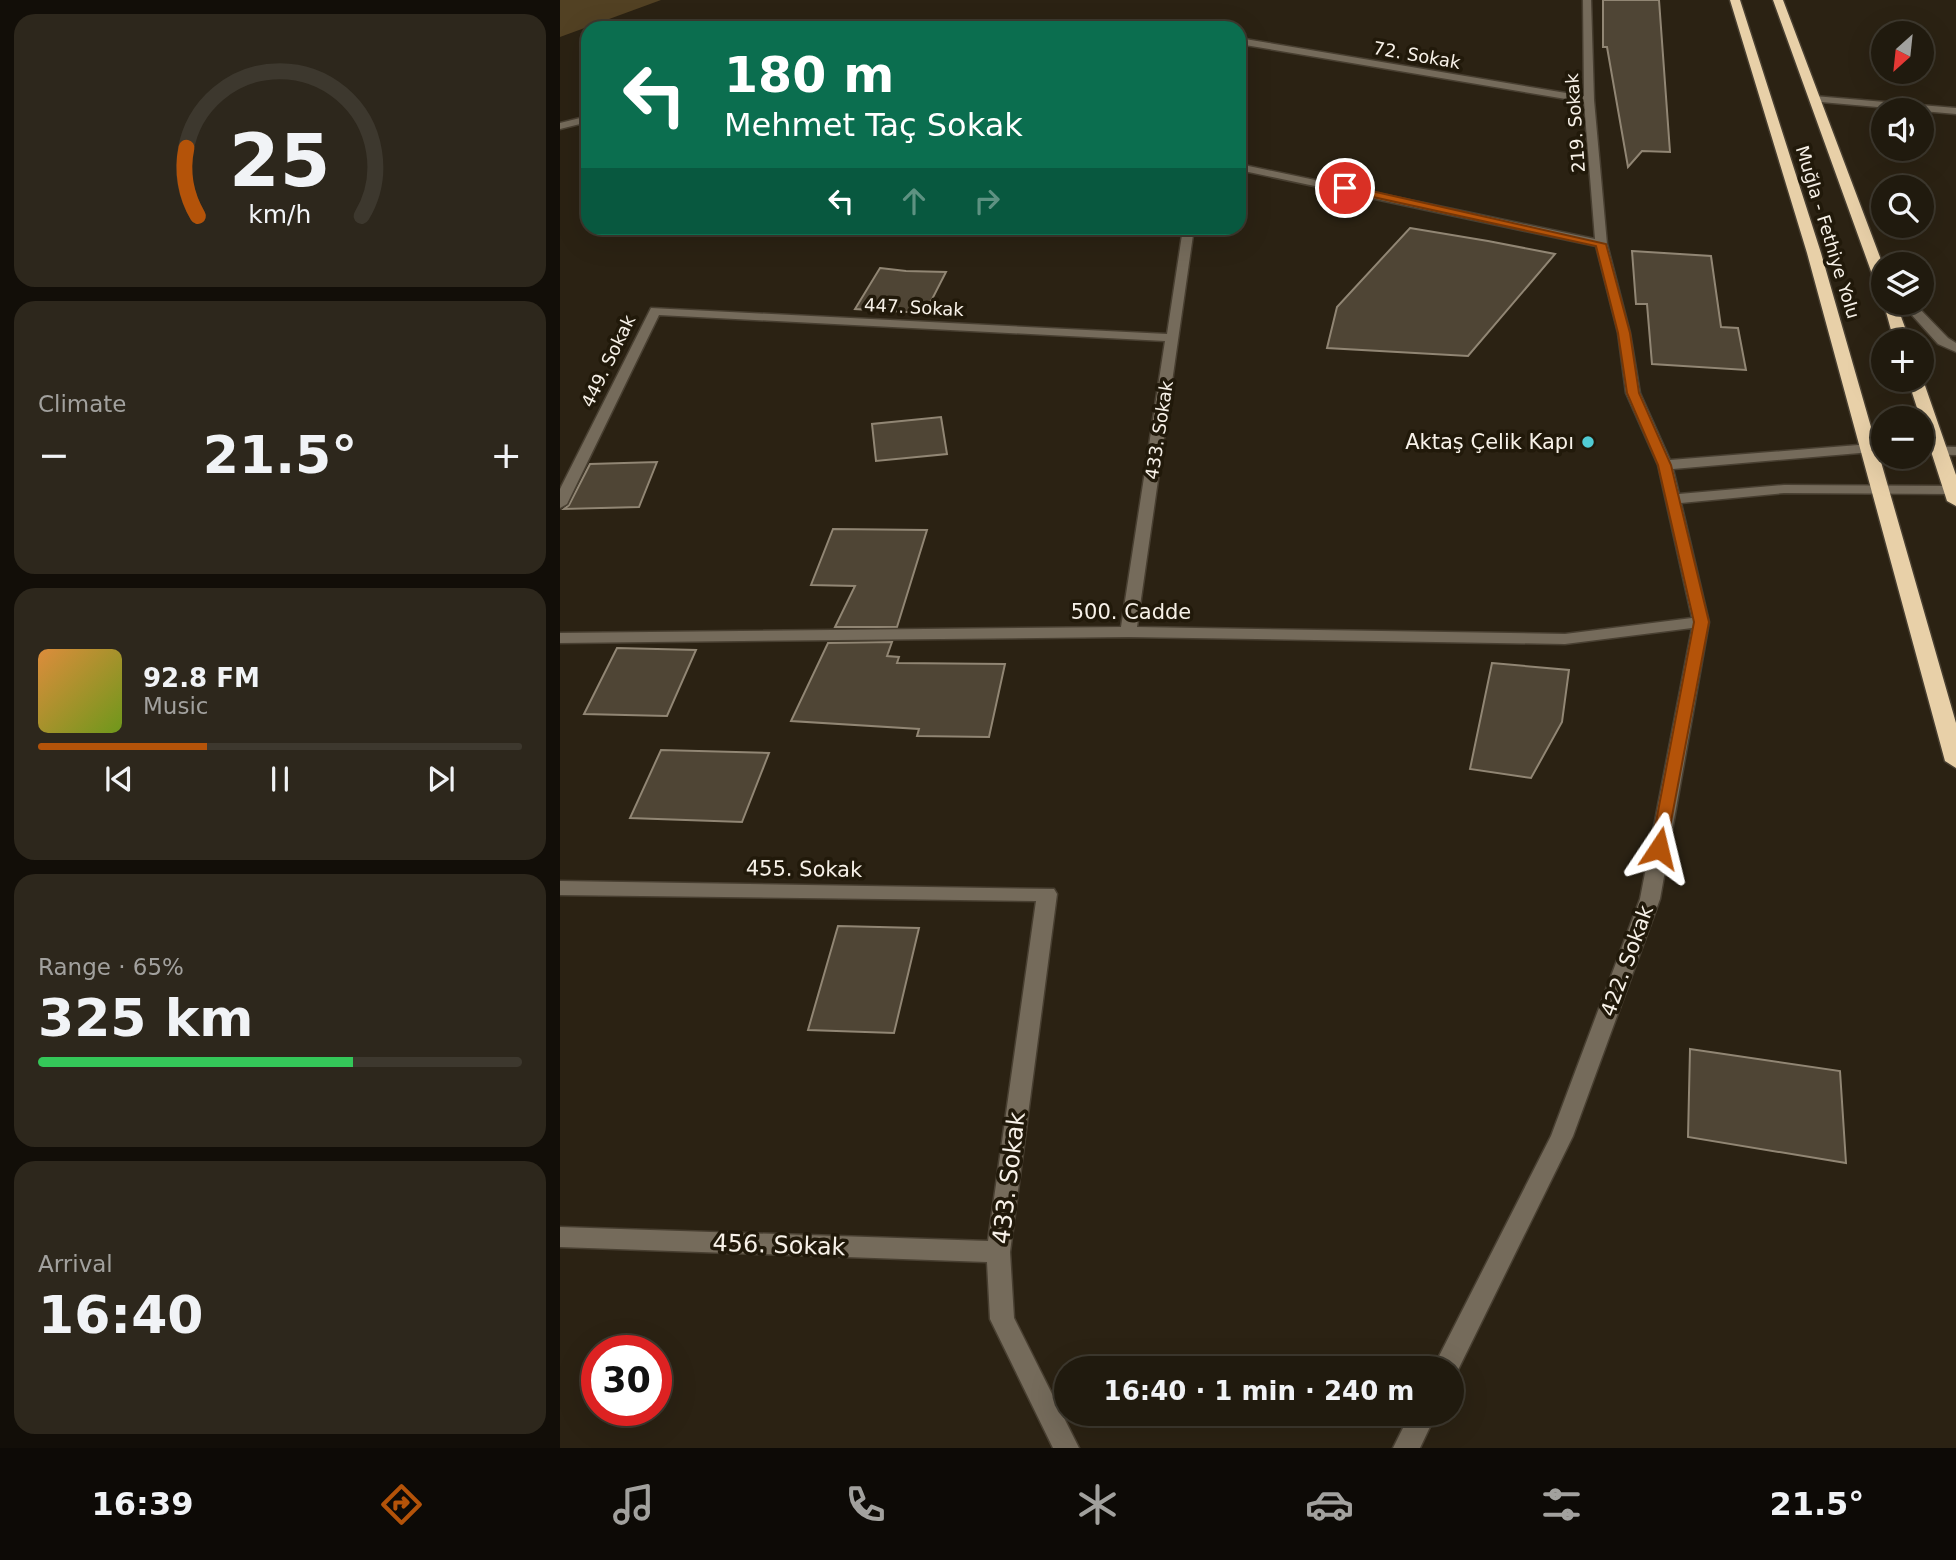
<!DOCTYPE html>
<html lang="en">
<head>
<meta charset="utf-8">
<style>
	:root { --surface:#201a0e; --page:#2d271c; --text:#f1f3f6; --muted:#a2a19e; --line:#3d382e; --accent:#b45309 }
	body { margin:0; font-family:"DejaVu Sans",sans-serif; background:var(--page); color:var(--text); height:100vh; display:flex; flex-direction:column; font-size:26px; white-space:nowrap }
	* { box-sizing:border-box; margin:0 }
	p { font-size:23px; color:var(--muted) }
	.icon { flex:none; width:38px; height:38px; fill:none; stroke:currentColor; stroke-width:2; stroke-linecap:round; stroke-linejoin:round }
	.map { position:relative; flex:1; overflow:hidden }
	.drawer { display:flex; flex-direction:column; gap:14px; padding:14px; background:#120e08; width:560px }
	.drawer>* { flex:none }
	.hud { position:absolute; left:21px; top:21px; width:665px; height:214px; border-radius:21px; box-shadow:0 7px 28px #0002,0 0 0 2px var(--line); background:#0b6e4f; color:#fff; overflow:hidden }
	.needle { width:46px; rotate:207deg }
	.tools { position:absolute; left:1311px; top:21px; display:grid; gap:14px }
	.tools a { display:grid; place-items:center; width:63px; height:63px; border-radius:50%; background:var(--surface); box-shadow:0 7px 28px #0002,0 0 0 2px var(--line); font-size:35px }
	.speed { position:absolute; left:21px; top:1335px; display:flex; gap:14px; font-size:35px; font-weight:700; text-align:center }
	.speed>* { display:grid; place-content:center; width:91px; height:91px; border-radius:50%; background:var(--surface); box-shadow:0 7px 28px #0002,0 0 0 2px var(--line); line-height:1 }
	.speed .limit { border:10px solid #d22; background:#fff; color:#111 }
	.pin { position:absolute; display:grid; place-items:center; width:60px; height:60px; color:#fff; margin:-30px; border:4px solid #fff; border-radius:50%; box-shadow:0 2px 7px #0007 }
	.me { position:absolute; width:77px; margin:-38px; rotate:10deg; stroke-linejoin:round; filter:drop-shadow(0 0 5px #0008) }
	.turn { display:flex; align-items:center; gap:24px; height:147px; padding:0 28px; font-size:32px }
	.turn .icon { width:91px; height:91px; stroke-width:2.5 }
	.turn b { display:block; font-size:49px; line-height:60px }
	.lanes { display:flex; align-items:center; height:66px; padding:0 28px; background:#0003; justify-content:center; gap:35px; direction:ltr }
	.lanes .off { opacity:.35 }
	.big { font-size:52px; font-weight:600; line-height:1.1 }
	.drawer .tile { flex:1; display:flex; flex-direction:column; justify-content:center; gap:10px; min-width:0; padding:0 24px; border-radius:21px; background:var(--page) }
	.drawer .dial { align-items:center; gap:0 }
	.dial svg { height:182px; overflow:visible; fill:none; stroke:var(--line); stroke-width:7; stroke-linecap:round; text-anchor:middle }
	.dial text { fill:var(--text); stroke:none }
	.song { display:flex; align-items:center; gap:21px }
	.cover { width:84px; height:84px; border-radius:10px; background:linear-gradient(135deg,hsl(30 70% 55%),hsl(80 70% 35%)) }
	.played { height:7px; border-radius:4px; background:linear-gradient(90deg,var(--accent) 35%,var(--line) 35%) }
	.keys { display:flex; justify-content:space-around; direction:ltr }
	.heat { display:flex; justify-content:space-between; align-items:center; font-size:38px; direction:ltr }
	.charge { height:10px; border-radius:5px; background:linear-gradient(90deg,#34c759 65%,var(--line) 0) }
	.trip { position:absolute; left:494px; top:1356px; width:410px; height:70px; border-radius:35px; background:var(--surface); box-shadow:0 7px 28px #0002,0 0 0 2px var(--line); font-weight:600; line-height:70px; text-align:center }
	.menu { display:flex; height:112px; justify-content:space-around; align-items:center; background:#0d0a06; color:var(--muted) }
	.menu .icon { width:49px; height:49px }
	.menu .current { color:var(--accent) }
	.menu b { font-size:32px; color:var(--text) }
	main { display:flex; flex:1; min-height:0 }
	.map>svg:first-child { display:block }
	.green { fill:#524123 }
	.building { fill:#4f4535; stroke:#918674; stroke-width:2 }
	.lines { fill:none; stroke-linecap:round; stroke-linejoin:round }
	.minor-casing { stroke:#483f31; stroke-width:3 }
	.highway-casing { stroke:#483f31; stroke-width:3 }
	.minor { fill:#756b5b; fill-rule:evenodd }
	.highway { fill:#e8d0a8; fill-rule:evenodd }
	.route { fill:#b45309; stroke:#753606; stroke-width:2 }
	.poi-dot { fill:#51ccd5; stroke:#21190a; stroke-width:2.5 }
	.labels { text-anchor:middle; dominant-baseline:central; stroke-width:7; stroke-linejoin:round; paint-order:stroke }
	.far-street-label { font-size:18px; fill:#f7f1e8; stroke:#21190a }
	.poi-label { font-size:21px; fill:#f7f1e8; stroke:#21190a; text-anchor:end }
	.street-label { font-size:21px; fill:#f7f1e8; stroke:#21190a }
	.near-street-label { font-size:24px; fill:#f7f1e8; stroke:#21190a }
</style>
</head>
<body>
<main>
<section class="drawer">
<div class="tile dial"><svg viewBox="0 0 100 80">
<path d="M14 69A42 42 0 1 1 86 69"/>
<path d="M14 69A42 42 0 0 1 9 39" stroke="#b45309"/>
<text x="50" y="56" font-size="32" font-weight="700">25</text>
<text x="50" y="72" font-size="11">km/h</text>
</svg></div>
<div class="tile"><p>Climate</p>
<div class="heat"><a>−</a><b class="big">21.5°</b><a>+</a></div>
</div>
<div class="tile">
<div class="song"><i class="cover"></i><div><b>92.8 FM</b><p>Music</p></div></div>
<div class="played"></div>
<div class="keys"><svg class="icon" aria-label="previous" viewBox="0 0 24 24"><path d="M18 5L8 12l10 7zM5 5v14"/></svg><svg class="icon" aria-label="pause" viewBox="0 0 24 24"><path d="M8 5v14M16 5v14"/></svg><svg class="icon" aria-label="next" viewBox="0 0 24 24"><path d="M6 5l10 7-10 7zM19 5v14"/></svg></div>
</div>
<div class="tile"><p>Range · 65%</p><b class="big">325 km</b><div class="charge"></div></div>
<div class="tile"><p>Arrival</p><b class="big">16:40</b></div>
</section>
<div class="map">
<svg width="1396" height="1448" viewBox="0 0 1396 1448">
	<rect width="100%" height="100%" fill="#2b2213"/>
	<path class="green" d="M0,0H101L0,37Z"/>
	<path class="building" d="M1043,0H1099L1110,152L1082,151L1068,167L1047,47H1043Z
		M850,228L928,241L995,254L908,356L767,348L777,307Z
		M1072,251L1151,256L1161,327L1178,328L1186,370L1092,364L1087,304H1076Z
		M320,268L346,271L386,272L365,313L295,309Z
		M381,417L387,454L316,461L312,424Z
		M97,462L79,507L4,509L9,505L30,464Z
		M273,529L367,530L337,627H275L295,586L251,585Z
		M332,642L327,656L339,657L337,663L445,664L429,737L357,736L359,729L231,721L268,643Z
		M57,648L136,650L107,716L24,714Z
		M932,663L1009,670L1002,722L971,778L910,769Z
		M101,750L209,753L182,822L70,818Z
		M278,926L359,928L334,1033L248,1030Z
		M1130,1049L1280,1071L1286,1163L1128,1137Z"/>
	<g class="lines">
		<defs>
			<path id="minor" d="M1023,0H1031L1034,100L1047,244L1070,333L1080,393L1110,460L1323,443V451L1113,469L1119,494L1224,485L1396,486V494L1224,493L1121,503L1149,622L1100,899L1013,1136L895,1376L891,1378V1368H873L991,1136L1080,899L1132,628L1005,644L568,637L0,643V633L561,627L605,341L99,315L7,504L0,508V489L91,308L607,334L622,235L596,231L590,228H634L577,627L1005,634L1132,618L1098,465L1066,393L1058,333L1036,246L679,170V164L1035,239L1024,102L679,44V38L1024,96Z
				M590,23L605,26L607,28H587L585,26Z
				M1254,96L1396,108V114L1250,101V97Z
				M28,116V122L0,129V123Z
				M1341,303H1354L1388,338L1396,343V352L1378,344Z
				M1362,446L1396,447V455L1362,454Z
				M0,881L494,889L497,894L450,1252L454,1318L519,1448H493L430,1319L427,1262L0,1247V1227L428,1241L476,901L0,895Z
				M850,1414H876L860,1448H833Z"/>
			<path id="highway" d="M1170,0H1180L1261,253L1396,723V768L1385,761L1247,253Z
				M1213,0H1223L1323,265V289L1316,285Z
				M1323,301L1336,303L1350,341H1334Z
				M1362,377L1396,475V506L1387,501L1348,380H1362Z"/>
		</defs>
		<use href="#minor" class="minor-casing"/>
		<use href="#highway" class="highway-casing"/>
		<use href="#minor" class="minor"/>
		<use href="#highway" class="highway"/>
	</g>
	<path class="route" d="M785,185L1046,244L1070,333L1079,393L1111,465L1149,622L1105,853H1093L1091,848L1134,622L1098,465L1067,393L1058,333L1036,246L781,190Z"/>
	<circle class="poi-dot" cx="1028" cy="442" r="7"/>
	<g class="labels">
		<g class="far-street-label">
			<text transform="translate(857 55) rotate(10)">72. Sokak</text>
			<text transform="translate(1015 123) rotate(-94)">219. Sokak</text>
			<text transform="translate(1268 232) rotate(73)">Muğla - Fethiye Yolu</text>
			<text transform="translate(354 307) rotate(3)">447. Sokak</text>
			<text transform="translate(48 361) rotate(-64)">449. Sokak</text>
			<text transform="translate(599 430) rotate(-81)">433. Sokak</text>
		</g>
		<g class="poi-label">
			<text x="1014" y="442">Aktaş Çelik Kapı</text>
		</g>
		<g class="street-label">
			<text x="571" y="612">500. Cadde</text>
			<text transform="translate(244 869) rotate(1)">455. Sokak</text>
			<text transform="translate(1067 961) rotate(-70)">422. Sokak</text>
		</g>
		<g class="near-street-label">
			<text transform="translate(449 1178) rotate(-83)">433. Sokak</text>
			<text transform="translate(219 1245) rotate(2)">456. Sokak</text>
		</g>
	</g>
</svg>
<div class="tools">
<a><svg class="needle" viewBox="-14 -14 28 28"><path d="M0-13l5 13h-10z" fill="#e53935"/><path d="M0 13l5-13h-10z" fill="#a2a19e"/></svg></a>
<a><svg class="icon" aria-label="sound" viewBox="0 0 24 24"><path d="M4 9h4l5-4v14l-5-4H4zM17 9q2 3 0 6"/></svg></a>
<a><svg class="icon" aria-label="search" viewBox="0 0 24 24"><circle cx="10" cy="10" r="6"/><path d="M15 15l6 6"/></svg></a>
<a><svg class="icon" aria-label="layers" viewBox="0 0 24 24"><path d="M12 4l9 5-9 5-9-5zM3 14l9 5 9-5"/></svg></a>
<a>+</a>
<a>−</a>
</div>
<div class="speed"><div class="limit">30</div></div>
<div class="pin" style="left:785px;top:188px;background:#d93025"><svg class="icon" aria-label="arrive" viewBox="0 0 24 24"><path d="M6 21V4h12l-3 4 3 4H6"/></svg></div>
<svg class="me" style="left:1099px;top:848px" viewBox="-20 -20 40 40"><path d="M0-17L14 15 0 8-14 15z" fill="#b45309" stroke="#fff" stroke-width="4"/></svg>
<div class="trip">16:40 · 1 min · 240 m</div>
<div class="hud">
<div class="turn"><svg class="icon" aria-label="left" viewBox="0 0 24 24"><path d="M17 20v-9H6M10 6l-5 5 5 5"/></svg><div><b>180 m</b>Mehmet Taç Sokak</div></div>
<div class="lanes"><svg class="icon" aria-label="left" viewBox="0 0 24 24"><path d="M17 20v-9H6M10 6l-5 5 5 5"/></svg><svg class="icon off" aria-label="ahead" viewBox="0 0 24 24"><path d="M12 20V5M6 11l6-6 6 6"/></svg><svg class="icon off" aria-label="right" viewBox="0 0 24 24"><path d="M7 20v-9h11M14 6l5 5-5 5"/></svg></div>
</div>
</div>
</main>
<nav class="menu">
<b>16:39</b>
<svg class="icon current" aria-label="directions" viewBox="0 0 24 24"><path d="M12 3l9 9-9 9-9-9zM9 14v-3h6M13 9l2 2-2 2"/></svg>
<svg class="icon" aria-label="music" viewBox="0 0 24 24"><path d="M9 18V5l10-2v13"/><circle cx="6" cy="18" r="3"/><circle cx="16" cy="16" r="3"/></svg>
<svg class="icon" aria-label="phone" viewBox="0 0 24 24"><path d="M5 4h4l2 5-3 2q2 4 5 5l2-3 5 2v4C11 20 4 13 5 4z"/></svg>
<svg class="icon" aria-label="climate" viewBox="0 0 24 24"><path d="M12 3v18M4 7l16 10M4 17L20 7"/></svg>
<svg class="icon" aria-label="car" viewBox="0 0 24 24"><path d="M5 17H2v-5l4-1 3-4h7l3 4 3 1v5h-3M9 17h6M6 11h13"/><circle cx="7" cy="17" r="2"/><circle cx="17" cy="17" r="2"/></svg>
<svg class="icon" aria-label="filters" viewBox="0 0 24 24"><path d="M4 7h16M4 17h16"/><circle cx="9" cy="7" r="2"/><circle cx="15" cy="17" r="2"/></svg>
<b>21.5°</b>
</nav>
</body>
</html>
